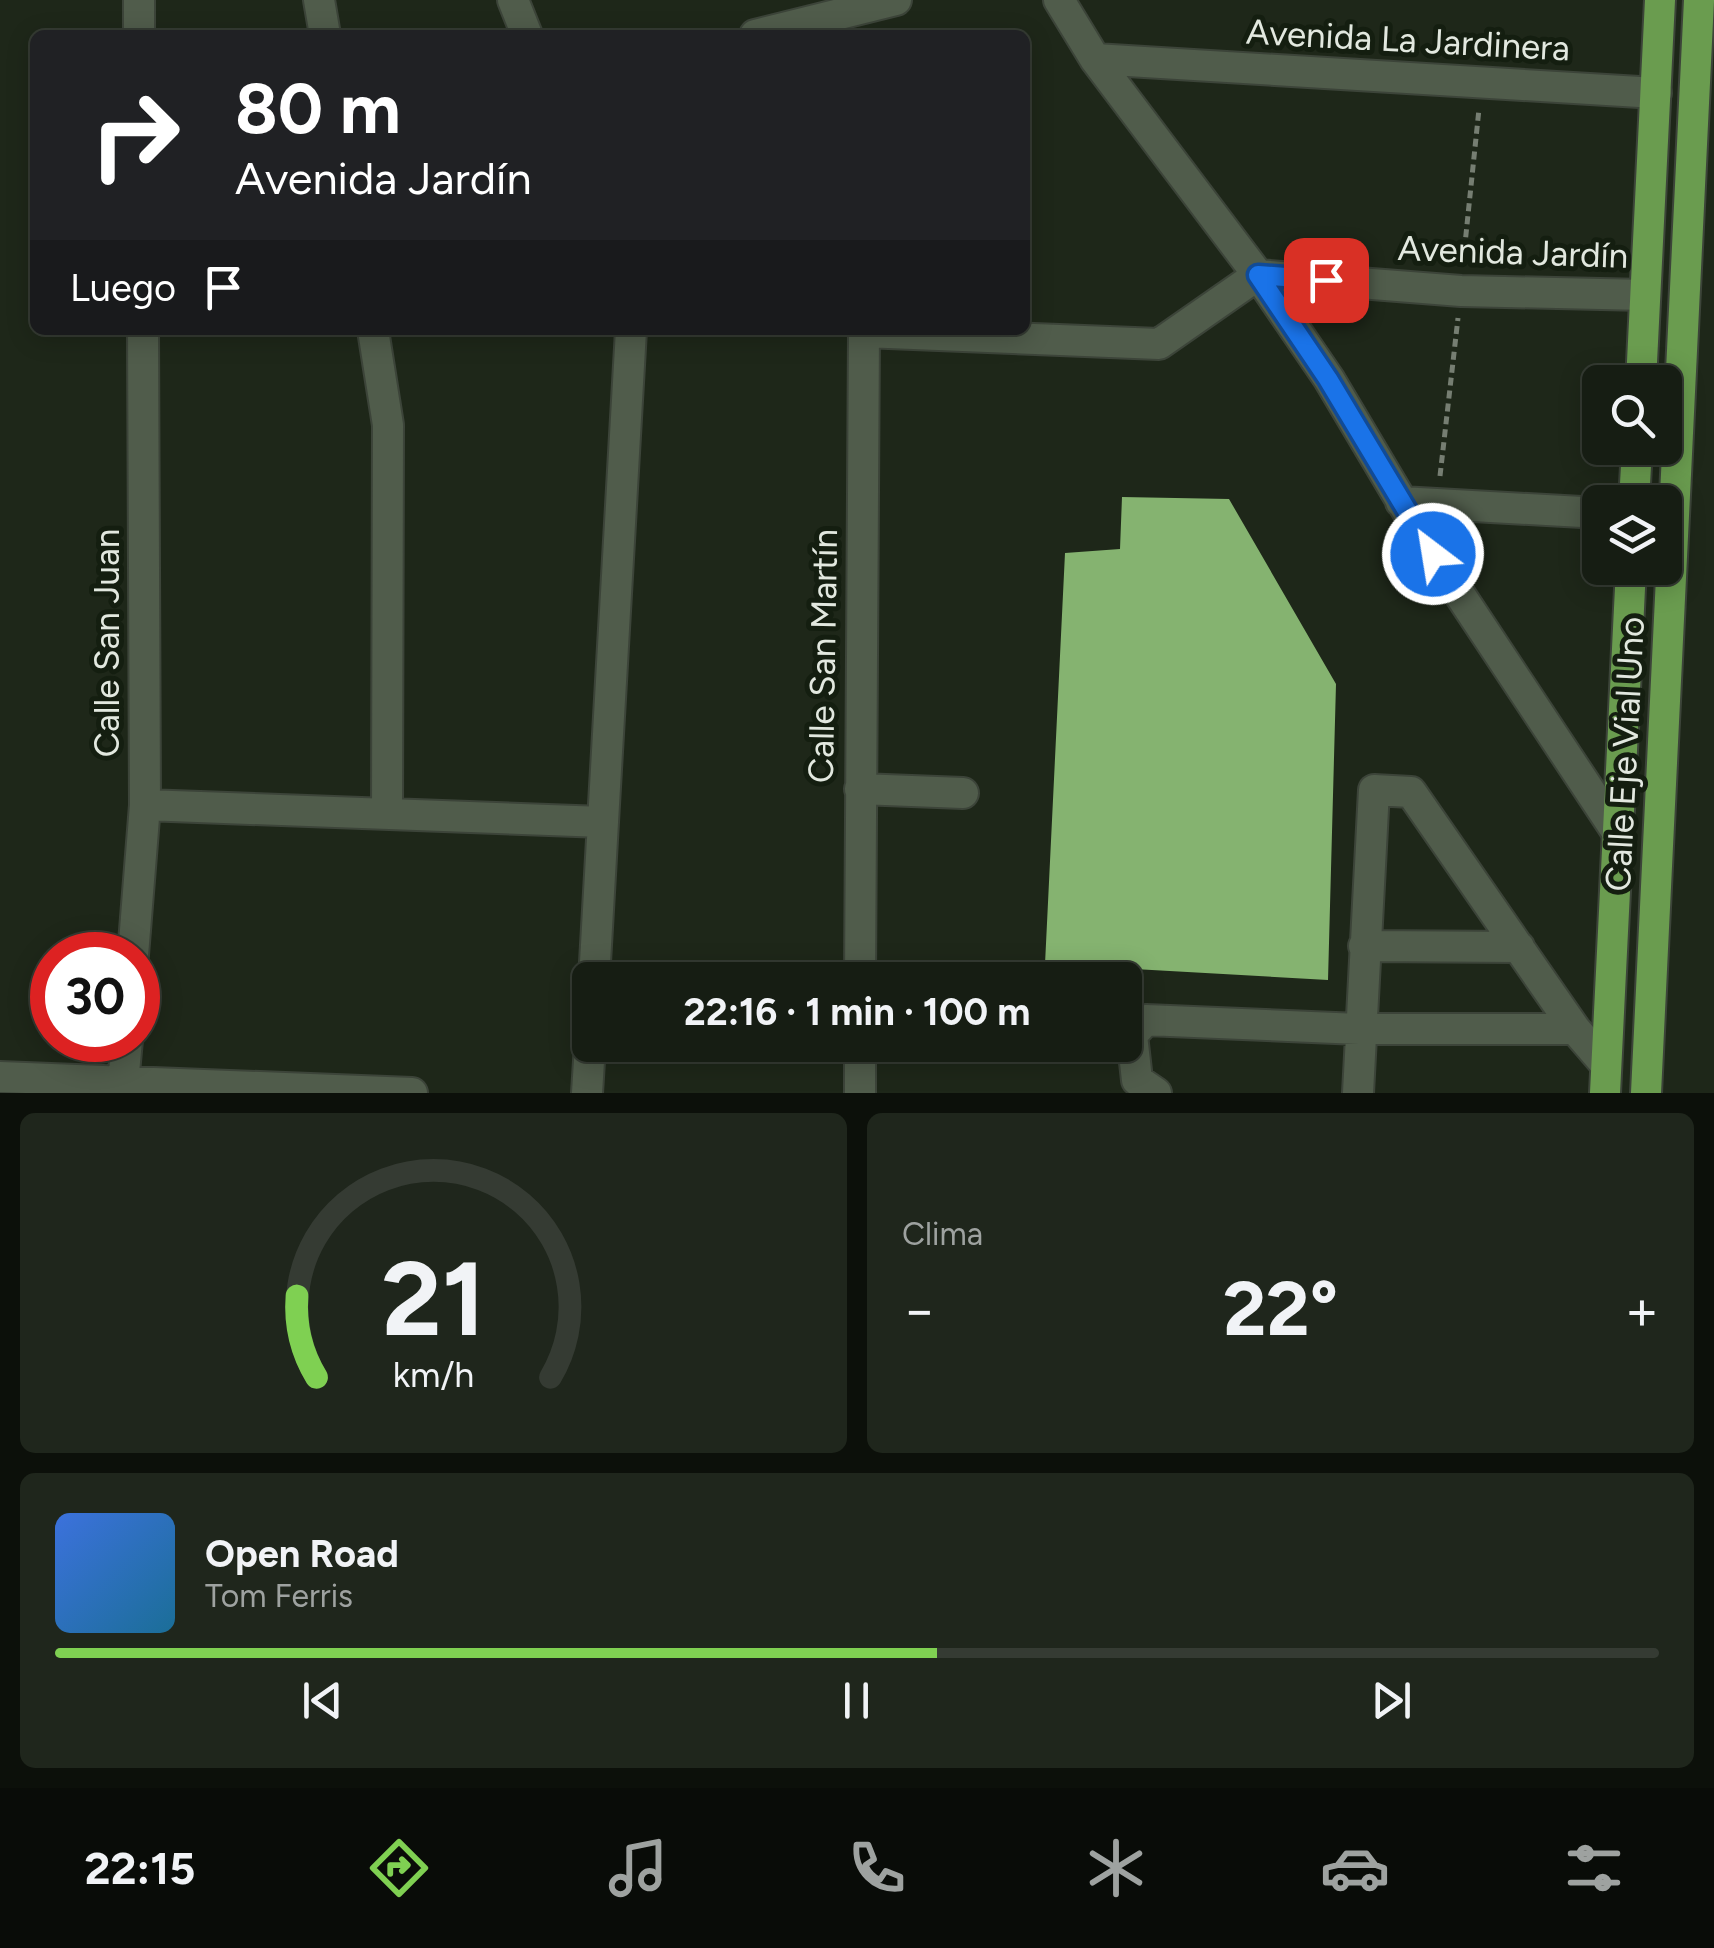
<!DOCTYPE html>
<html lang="es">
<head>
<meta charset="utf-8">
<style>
	:root { --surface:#161d13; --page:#1f261c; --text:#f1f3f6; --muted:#9ea2a0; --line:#353b33; --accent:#7fd052 }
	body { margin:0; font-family:Figtree,sans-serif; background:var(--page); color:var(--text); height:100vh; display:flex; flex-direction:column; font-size:38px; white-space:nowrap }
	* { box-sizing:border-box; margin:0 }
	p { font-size:32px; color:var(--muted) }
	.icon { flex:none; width:55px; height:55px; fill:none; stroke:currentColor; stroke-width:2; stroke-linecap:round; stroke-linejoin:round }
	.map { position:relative; height:1093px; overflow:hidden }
	.side { display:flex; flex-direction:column; gap:20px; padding:20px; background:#0c100a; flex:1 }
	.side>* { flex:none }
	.guide { position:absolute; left:30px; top:30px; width:1000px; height:305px; border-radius:15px; box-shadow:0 5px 25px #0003,0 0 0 2px var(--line); background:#202124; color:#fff; overflow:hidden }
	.controls { position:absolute; left:1582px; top:365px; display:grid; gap:20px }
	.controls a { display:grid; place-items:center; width:100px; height:100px; border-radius:15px; background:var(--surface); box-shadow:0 5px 25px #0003,0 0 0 2px var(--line); font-size:50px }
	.speed { position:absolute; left:30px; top:932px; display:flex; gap:20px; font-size:50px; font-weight:700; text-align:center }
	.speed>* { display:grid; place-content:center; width:130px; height:130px; border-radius:50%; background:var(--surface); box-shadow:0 5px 25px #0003,0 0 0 2px var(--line); line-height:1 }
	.speed .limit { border:15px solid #d22; background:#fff; color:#111 }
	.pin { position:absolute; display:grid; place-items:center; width:85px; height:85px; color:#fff; margin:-42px; border-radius:20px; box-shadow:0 5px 15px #0006 }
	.me { position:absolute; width:110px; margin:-55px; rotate:329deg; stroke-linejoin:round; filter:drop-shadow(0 0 8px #0008) }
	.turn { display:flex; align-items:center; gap:35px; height:210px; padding:0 40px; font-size:45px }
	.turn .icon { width:130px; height:130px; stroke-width:2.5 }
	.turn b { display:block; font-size:70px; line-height:85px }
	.then { display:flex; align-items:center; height:95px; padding:0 40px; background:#0003; gap:20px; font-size:38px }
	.big { font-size:75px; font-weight:700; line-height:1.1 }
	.side .tile { flex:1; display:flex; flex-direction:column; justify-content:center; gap:15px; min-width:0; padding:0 35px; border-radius:15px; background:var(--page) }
	.side .dial { align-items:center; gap:0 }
	.dial svg { height:260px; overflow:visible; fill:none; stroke:var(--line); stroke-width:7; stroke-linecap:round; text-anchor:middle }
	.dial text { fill:var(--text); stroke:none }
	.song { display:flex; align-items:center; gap:30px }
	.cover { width:120px; height:120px; border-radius:15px; background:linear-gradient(135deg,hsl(220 70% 55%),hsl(200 70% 35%)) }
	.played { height:10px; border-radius:5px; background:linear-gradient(90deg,var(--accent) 55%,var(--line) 55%) }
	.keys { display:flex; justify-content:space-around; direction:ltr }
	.heat { display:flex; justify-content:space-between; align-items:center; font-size:55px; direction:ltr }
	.side .tiles { flex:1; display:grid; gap:20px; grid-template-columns:1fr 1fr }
	.tile:last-child { grid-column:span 2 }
	.trip { position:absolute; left:572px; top:962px; width:570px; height:100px; border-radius:15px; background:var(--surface); box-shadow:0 5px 25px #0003,0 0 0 2px var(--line); font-weight:700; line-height:100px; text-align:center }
	.tab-bar { display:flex; height:160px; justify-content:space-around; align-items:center; background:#090c08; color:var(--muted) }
	.tab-bar .icon { width:70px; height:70px }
	.tab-bar .current { color:var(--accent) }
	.tab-bar b { font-size:45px; color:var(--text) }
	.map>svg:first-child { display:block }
	.building { fill:#85b370 }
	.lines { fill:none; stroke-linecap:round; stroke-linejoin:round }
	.minor-casing { stroke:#3c4439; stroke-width:34 }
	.major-casing { stroke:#3c4439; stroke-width:34 }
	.path { stroke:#767e72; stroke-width:5; stroke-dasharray:8 5; stroke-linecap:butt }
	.minor { stroke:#505c4b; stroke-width:30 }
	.major { stroke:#6a9c4f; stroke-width:30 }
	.route-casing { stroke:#114b97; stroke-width:25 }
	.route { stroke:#1a73e8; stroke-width:18 }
	.labels { text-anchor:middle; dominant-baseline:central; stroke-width:10; stroke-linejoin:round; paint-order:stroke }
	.street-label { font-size:35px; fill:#e2e8df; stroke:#141e10 }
</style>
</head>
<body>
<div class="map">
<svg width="1714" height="1093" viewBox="0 0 1714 1093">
	<rect width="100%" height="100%" fill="#1e2719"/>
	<path class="building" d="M1122,497L1229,499L1336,684L1328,980L1045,964L1065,553L1120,549Z"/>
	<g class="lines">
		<defs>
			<path id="minor" d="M139,0V35
				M319,0L325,35
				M513,0L527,35
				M1059,0L1095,59L1258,275L1329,379L1433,554L1617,832
				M755,35L896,0
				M1095,59L1656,93
				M373,330L388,425L387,814
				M1401,502L1600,513
				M860,789L963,793
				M145,805L603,822
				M1364,946L1519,947
				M133,955L145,805L143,330
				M594,980L631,330
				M860,980L864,332L1159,344L1258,275L1461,291L1645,295
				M860,1045V1093
				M0,1077L412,1093
				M123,1083L127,1040
				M587,1093L590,1045
				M1156,1093L1137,1080L1132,1035L1146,1020L1359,1029H1575
				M1358,1093L1374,790L1411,792L1575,1029L1606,1065"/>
			<path id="major" d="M1641,382L1660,0
				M1634,502L1637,448
				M1605,1093L1631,568
				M1646,1093L1699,0"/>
		</defs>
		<use href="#minor" class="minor-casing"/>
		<use href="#major" class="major-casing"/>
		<path class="path" d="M1463,263L1479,109
			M1440,476L1458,318"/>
		<use href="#minor" class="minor"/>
		<use href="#major" class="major"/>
	</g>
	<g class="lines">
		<defs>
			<path id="route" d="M1326,280L1258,275L1328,379L1433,554"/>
		</defs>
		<use href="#route" class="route-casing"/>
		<use href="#route" class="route"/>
	</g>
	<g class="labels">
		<g class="street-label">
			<text transform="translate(1408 40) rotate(3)">Avenida La Jardinera</text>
			<text transform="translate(1513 252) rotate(2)">Avenida Jardín</text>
			<text transform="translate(107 643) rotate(-90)">Calle San Juan</text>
			<text transform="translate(823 656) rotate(-89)">Calle San Martín</text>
			<text transform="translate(1625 754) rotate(-87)">Calle Eje Vial Uno</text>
		</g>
	</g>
</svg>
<div class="controls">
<a><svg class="icon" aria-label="search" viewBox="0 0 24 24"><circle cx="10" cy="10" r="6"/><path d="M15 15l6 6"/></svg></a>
<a><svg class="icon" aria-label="layers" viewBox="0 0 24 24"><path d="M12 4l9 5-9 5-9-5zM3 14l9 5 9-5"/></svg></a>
</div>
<div class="speed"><div class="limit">30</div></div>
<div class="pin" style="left:1326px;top:280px;background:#d93025"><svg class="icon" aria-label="arrive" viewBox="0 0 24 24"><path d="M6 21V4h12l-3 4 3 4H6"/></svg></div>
<svg class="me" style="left:1433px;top:554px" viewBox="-20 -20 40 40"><circle r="17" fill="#1a73e8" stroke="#fff" stroke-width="3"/><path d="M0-11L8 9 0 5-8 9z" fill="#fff"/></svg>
<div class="trip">22:16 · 1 min · 100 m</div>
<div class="guide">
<div class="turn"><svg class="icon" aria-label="right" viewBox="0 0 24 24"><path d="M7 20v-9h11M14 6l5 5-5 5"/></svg><div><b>80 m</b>Avenida Jardín</div></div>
<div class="then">Luego<svg class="icon" aria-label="arrive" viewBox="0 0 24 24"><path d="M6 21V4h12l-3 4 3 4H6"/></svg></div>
</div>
</div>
<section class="side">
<div class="tiles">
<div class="tile dial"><svg viewBox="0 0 100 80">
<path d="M14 69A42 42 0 1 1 86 69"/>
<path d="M14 69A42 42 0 0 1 8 44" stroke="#7fd052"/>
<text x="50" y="56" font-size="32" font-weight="700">21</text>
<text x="50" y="72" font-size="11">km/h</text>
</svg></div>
<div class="tile"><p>Clima</p>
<div class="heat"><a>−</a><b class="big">22°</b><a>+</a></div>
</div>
<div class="tile">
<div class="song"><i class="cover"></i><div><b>Open Road</b><p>Tom Ferris</p></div></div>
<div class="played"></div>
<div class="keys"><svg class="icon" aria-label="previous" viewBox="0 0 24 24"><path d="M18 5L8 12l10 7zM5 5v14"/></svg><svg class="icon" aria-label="pause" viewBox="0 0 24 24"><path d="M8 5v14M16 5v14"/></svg><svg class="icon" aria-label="next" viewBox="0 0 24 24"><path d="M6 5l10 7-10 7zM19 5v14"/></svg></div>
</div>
</div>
</section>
<nav class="tab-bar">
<b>22:15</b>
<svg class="icon current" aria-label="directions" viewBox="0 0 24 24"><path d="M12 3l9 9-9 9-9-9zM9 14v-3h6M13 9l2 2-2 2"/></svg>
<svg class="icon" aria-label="music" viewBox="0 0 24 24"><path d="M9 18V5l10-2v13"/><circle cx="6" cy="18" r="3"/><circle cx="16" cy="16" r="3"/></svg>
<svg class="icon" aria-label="phone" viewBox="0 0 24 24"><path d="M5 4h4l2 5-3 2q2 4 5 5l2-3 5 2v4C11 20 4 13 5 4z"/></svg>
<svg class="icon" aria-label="climate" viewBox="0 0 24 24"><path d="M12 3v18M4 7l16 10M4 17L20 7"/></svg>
<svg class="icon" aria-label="car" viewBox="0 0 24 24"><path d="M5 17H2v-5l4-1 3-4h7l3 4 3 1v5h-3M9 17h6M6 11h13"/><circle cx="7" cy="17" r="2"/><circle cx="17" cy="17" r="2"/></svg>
<svg class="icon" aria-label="filters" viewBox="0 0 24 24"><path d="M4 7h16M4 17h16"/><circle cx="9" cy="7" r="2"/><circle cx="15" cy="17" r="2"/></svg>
</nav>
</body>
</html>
